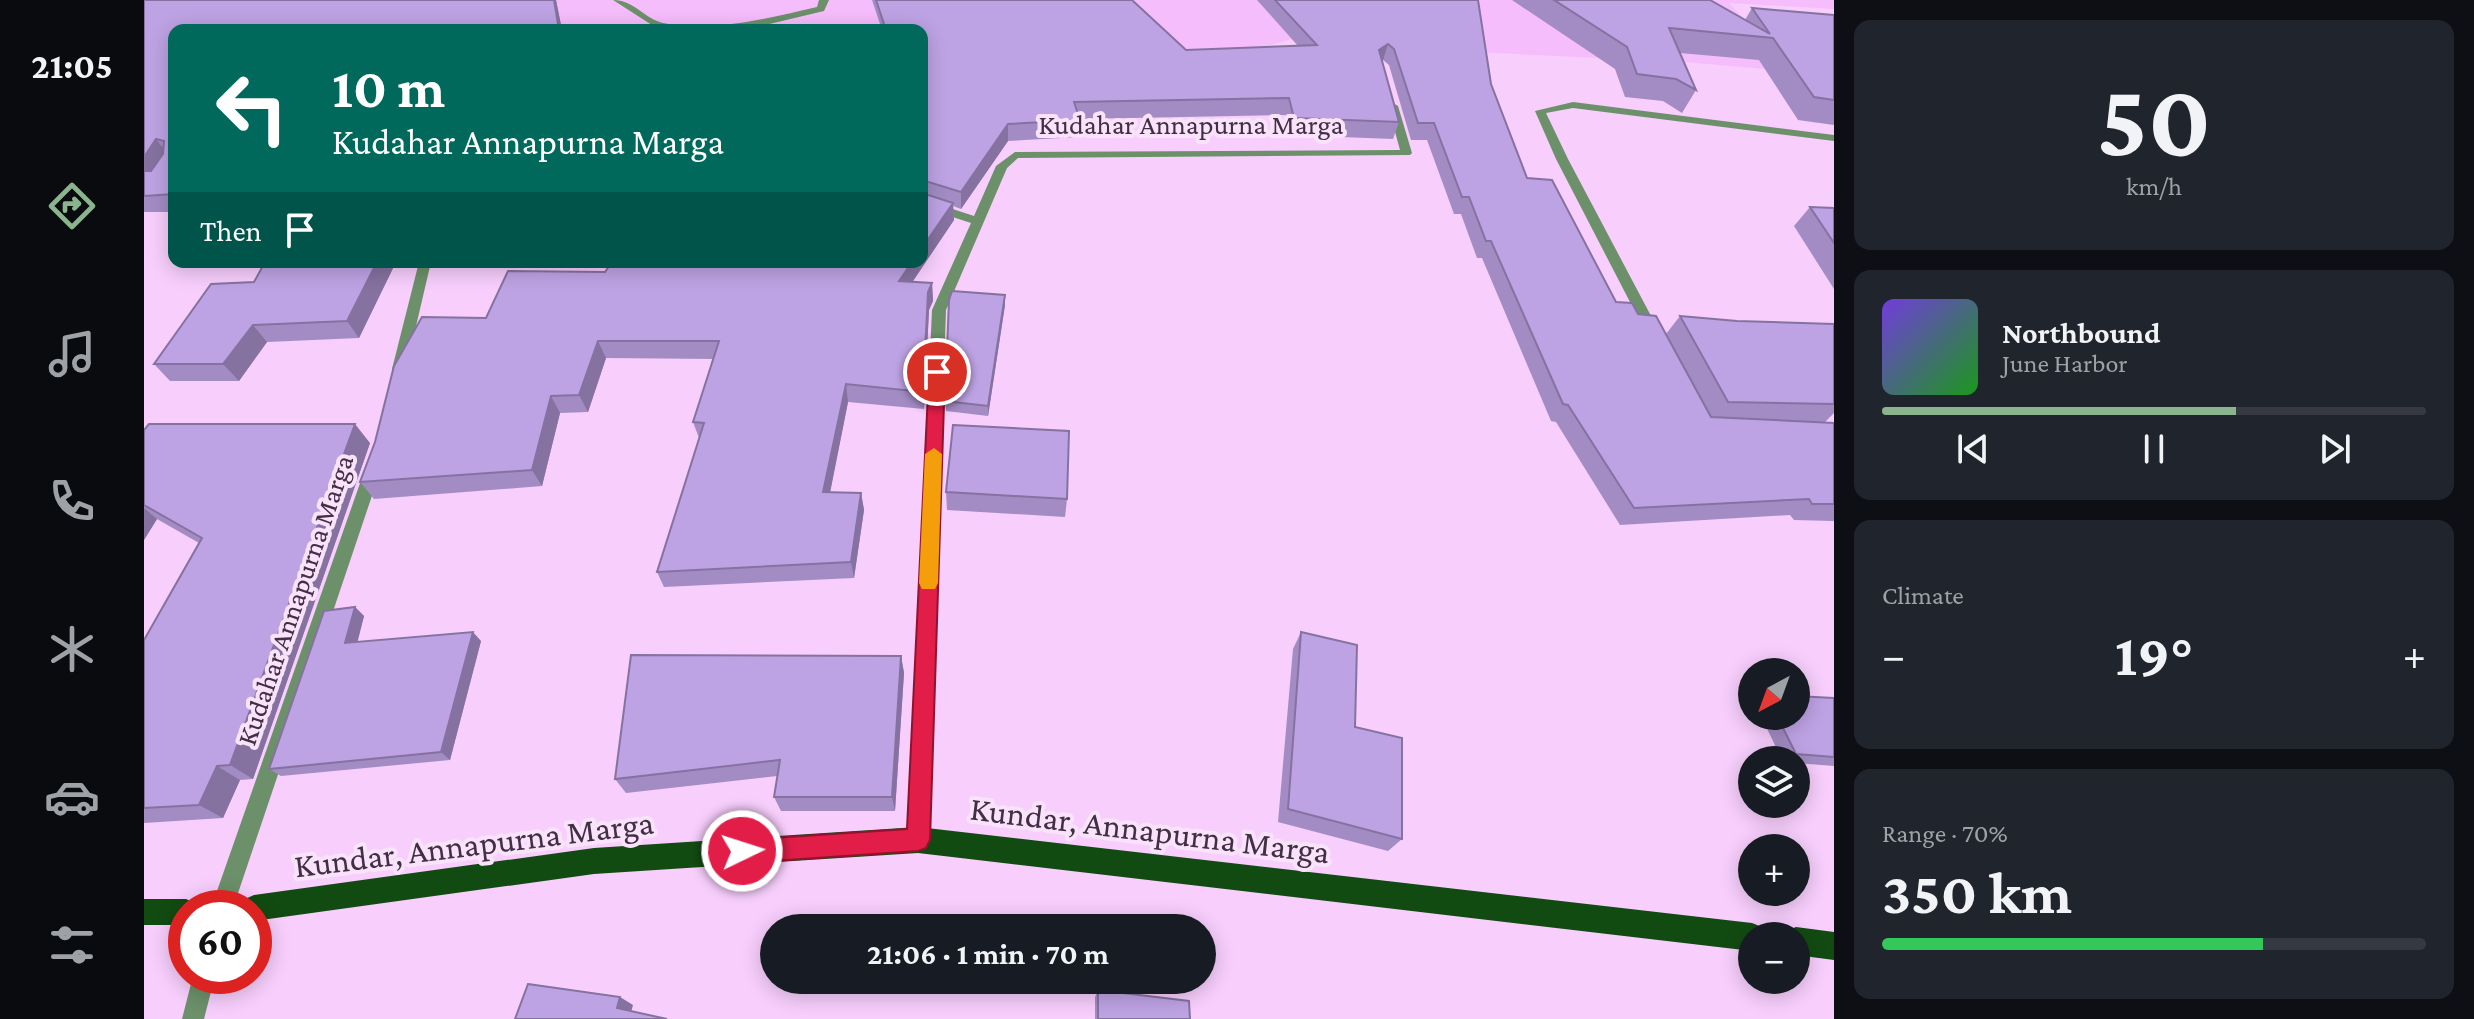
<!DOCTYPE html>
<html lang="en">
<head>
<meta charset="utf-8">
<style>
	:root { --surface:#171b24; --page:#20242c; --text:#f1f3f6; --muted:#9ea1a6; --line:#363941; --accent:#8ab48e }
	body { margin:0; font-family:"Crimson Pro",serif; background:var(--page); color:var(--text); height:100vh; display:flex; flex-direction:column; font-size:30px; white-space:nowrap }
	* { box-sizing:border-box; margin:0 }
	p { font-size:26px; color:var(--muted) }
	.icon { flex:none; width:44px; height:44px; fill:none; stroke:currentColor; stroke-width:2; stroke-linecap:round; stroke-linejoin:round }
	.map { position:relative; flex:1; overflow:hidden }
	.details { display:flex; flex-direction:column; gap:20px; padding:20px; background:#0d0f14; width:640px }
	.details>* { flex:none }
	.banner { position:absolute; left:24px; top:24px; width:760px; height:244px; border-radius:16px; box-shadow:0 4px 20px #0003; background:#00695c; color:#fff; overflow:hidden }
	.needle { width:52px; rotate:221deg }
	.controls { position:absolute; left:1594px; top:658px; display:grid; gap:16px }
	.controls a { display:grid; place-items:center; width:72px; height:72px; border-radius:50%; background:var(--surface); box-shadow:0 4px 20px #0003; font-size:40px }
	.speed { position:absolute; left:24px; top:890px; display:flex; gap:16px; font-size:40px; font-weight:700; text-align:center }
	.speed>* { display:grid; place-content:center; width:104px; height:104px; border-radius:50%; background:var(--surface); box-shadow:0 4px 20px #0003; line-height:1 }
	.speed .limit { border:12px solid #d22; background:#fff; color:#111 }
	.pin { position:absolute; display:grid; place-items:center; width:68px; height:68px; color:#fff; margin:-34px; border:4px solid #fff; border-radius:50%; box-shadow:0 2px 8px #0007 }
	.me { position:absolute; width:88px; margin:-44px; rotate:86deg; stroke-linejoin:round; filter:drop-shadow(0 0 6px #0008) }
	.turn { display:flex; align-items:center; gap:28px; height:168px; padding:0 32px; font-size:36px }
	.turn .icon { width:104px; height:104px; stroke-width:2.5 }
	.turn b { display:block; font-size:56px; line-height:68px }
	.then { display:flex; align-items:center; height:76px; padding:0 32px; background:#0003; gap:16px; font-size:30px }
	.big { font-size:60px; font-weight:700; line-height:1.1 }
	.details .card { flex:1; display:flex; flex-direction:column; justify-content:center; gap:12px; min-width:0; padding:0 28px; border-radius:16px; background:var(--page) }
	.details .dial { align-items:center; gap:0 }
	.dial b { font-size:104px; line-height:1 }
	.song { display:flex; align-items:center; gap:24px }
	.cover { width:96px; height:96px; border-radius:12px; background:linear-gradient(135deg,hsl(260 70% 55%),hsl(120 70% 35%)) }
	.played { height:8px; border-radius:4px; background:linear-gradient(90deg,var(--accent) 65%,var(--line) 65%) }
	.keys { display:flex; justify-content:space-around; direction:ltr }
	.heat { display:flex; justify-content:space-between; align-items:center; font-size:44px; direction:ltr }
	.charge { height:12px; border-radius:6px; background:linear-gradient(90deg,#34c759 70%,var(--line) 0) }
	.trip { position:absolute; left:616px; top:914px; width:456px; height:80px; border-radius:40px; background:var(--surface); box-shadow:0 4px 20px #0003; font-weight:700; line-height:80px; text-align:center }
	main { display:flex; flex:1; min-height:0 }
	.menu { display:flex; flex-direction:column; width:144px; justify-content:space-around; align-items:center; background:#090b0e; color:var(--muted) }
	.menu .icon { width:56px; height:56px }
	.menu .current { color:var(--accent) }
	.menu b { font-size:36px; color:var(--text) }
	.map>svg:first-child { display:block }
	.built { fill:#f6bdfc }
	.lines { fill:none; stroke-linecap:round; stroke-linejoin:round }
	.minor { fill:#6c906a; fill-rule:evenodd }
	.primary { fill:#124b12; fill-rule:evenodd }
	.wall { fill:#a38cc4 }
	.shaded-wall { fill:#8572a0 }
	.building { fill:#bea3e4; stroke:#8572a0; stroke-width:2 }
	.route { fill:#e11d48; stroke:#92132f; stroke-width:2 }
	.slow { fill:#f59e0b }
	.labels { text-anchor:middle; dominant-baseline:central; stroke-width:8; stroke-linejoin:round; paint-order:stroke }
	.street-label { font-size:28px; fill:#422e45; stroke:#f8e3fa }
	.near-street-label { font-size:34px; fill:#422e45; stroke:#f8e3fa }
</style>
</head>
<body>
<main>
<nav class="menu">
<b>21:05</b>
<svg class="icon current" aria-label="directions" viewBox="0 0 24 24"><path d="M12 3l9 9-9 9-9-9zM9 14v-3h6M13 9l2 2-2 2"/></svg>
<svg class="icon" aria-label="music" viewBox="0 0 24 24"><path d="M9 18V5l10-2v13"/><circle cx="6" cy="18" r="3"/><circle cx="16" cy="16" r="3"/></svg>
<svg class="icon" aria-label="phone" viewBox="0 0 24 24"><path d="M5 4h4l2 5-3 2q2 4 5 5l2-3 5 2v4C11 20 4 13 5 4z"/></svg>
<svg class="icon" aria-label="climate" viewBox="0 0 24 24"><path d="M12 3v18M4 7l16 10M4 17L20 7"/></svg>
<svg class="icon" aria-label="car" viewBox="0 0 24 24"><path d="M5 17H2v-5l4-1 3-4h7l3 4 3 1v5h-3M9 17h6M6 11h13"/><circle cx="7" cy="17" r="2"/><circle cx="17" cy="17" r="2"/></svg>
<svg class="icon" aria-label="filters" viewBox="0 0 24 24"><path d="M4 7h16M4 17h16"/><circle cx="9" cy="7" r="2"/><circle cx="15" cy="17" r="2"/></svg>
</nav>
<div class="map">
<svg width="1690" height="1019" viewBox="0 0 1690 1019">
	<rect width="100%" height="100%" fill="#f7cefc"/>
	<path class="built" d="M0,0H1690V9L1585,3L1646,71L1540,62L1329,52L1249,10L1096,54L778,30H30Z"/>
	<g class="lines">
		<path class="minor" d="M469,0C490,0 501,19 519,23C568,33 626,18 673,7L675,0H685L680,11L609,28L538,30L511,27Z
			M1429,102L1690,135V141L1429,108L1402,113L1424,159L1515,331L1508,336L1501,331L1412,159L1391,111Z
			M1249,103L1254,106L1268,153L1266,155L874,158L863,168L802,310L784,840L781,847L774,850L767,847L764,840L788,310L827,223L778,207V199L830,216L852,166L871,152L1256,150L1244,106Z
			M275,262H287L262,369L255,374L248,369Z
			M229,463L237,469L89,908H67L221,469Z
			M49,976H71L60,1019H38Z"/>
		<path class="primary" d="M774,827L1608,923L1618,927L1621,936H1608V951L774,853L450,874L110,921V908H97L101,899L110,895L450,848Z
			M0,899H42L51,903L54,908H42V925H0Z
			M1652,927L1690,932V960L1652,955V936H1640L1642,931Z"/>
	</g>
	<path class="wall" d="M0,0H412L418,30H30V212H0Z
		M728,0H988L1042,50L1154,46L1113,0H1334L1347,84L1383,178L1472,302L1494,314L1522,334L1536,316L1593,321L1690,324V413L1680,423H1690V521L1650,520L1646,515L1476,525L1412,422L1407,421L1338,258H1333L1317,214H1310L1283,140H1267L1245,65L1239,60L1238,61L1255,122L1249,139L1145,135L1141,115L936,119L935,137L864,141L817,209L809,206L810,220L768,282L788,283L789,301L785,310L780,409L704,402L686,492L717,493L720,510L710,578L520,587L513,572L555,438L549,422L569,359L462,358L444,412L416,413L398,486L230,499L216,482L342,318L461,272L778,262V30H738Z
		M1368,0H1566L1601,20L1608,8L1690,15V125L1654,120L1615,60L1536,53L1552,90L1538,113L1519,101L1481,97L1471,69Z
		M1666,207L1690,208V289L1650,226Z
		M252,262L215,338L123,342L95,381H26L10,364L110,282Z
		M861,305L844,416L802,411L801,401Z
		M0,430L226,443L109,779L96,780L79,818L0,823V640L55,543L13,519L0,540Z
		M802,492L923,499L921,517L803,510Z
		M211,607L220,616L213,642L337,641L306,760L137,776L125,769Z
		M1157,632L1211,727L1258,839L1244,851L1134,822L1149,649Z
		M757,656L760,673L751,811H637L630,797L633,776L482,793L471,779Z
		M1690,698V766L1652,763V760H1638L1617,716H1652Z
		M954,990L1046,1019H951V997Z"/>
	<path class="shaded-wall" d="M410,0H412L418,30H415Z
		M1244,44L1239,60L1229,67L1235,50Z
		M864,124V141L817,209V192Z
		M12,139L25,156L0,179V157Z
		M809,203L810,220L757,299L755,281L768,262H778V248Z
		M233,262H252L215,338L203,321Z
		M788,283L789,301L785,310L780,409L779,392L784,292Z
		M861,295V305L844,416V406Z
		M109,325L123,342L95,381L79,364Z
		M454,341L462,358L444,412L435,395Z
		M702,384L704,402L683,508L679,492Z
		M407,396L416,413L398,486L388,470Z
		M211,424L226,443L109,779L86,765Z
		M717,493L720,510L710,578L707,562Z
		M0,508L13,519L0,540Z
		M211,607L220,616L211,652L201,643Z
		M329,632L337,641L306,760L297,752Z
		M757,656L760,673L751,811L748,797Z
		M73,766L96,780L79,818L55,805Z
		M476,997L489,1005L486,1016L473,1008Z"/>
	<path class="building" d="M0,0H410L415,30H30V194L0,196V171H7L19,154L20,141L12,139L0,157Z
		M732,0H988L1042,50L1173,45L1131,0H1334L1347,84L1383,178L1408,180L1472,302L1488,303L1494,314L1512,316L1567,417L1690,423V504H1668L1665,499L1490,508L1424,405L1419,404L1347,241H1342L1325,197H1318L1290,123H1274L1250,49L1244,44L1235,50L1255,122L1150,118L1145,98L930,102L936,120L864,124L817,192L778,180V30H742Z
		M1410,0H1566L1626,34L1608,8L1690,15V100L1670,97L1629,38L1525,28L1552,90L1532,79L1493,74L1483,47Z
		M778,193L809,203L778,248Z
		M1666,207L1690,208V243Z
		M121,262H233L203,321L109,325L79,364H10L67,284L110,282Z
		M468,262H768L755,281L788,283L784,292L779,392L702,384L679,492L717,493L707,562L513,572L560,423L549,422L575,341H454L435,395L407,396L388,470L216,482L231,442L250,366L278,317L342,318L364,271L461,272Z
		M808,291L861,295L844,406L801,401L805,300Z
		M1536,316L1593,321L1690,324V404L1584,402Z
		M5,424H211L86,765L73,766L55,805L0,808V640L58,538L0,505V430Z
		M809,425L925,431L923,499L802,492Z
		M211,607L201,643L329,632L297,752L125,769L180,611Z
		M1157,632L1213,645L1211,727L1258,738V839L1144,809Z
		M487,655L757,656L748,797H630L636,760L471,779Z
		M1652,696L1690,698V757L1652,754L1633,716H1652Z
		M384,984L476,997L473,1008L523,1019H371Z
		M954,990L1045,1001L1046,1019H954Z"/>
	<path class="route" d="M793,366L801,372L786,840L782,848L774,851L598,863L589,860L586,851L589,843L598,840L763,829L785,372Z"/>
	<path class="slow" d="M790,448L798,454L794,583L791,589H778L775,583L781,454Z"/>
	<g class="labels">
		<g class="street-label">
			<text x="1047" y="124">Kudahar Annapurna Marga</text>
			<text transform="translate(151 600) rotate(-71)">Kudahar Annapurna Marga</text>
		</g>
		<g class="near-street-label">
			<text transform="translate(1006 830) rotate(7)">Kundar, Annapurna Marga</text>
			<text transform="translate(330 844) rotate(-7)">Kundar, Annapurna Marga</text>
		</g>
	</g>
</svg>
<div class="controls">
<a><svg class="needle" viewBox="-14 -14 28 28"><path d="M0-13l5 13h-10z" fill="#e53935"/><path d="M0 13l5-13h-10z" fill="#9ea1a6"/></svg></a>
<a><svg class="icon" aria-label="layers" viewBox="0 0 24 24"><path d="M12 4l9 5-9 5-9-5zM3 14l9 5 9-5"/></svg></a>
<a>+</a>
<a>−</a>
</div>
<div class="speed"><div class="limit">60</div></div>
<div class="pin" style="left:793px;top:372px;background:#d93025"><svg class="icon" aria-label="arrive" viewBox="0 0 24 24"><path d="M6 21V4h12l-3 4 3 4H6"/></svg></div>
<svg class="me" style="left:598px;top:851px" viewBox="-20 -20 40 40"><circle r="17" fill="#e11d48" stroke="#fff" stroke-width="3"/><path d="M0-11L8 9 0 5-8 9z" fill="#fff"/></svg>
<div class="trip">21:06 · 1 min · 70 m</div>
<div class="banner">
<div class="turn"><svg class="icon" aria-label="left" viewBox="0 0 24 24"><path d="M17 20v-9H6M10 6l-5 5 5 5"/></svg><div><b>10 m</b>Kudahar Annapurna Marga</div></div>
<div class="then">Then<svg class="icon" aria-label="arrive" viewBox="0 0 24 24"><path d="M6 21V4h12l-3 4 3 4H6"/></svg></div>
</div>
</div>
<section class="details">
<div class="card dial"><b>50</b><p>km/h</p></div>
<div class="card">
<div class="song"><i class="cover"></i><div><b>Northbound</b><p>June Harbor</p></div></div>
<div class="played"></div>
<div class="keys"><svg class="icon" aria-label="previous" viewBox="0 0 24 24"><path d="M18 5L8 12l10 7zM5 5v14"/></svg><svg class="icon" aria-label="pause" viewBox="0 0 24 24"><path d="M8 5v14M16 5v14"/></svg><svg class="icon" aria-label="next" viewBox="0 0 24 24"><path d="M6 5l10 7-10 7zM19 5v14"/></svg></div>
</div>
<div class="card"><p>Climate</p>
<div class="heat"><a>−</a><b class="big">19°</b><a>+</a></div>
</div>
<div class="card"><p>Range · 70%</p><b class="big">350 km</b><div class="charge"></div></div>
</section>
</main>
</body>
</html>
